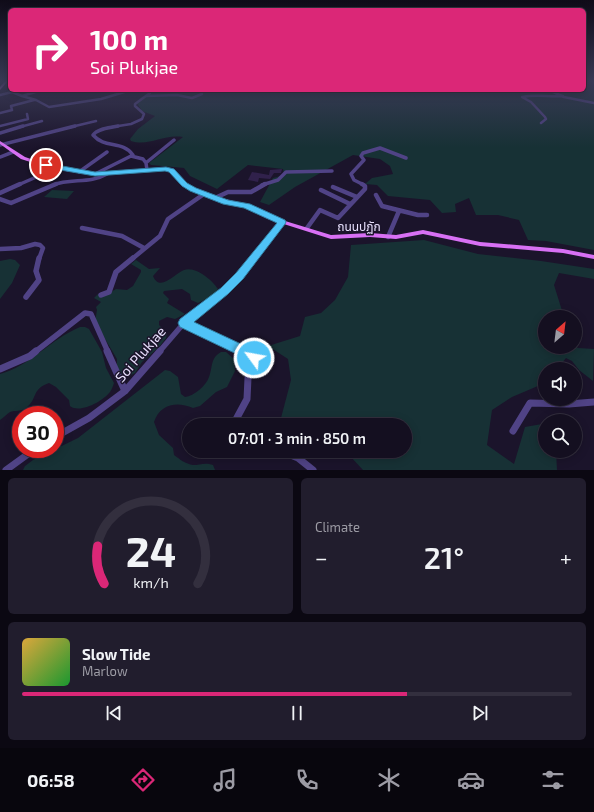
<!DOCTYPE html>
<html lang="en">
<head>
<meta charset="utf-8">
<style>
	:root { --surface:#140f20; --page:#211d2d; --text:#f1f3f6; --muted:#9d9ca5; --line:#332f3e; --accent:#db2777 }
	body { margin:0; font-family:"Exo 2","Noto Sans Thai",sans-serif; background:var(--page); color:var(--text); height:100vh; display:flex; flex-direction:column; font-size:15px; white-space:nowrap }
	* { box-sizing:border-box; margin:0 }
	p { font-size:13px; color:var(--muted) }
	.icon { flex:none; width:22px; height:22px; fill:none; stroke:currentColor; stroke-width:2; stroke-linecap:round; stroke-linejoin:round }
	.map { position:relative; height:470px; overflow:hidden }
	.sheet { display:flex; flex-direction:column; gap:8px; padding:8px; background:#0b0812; flex:1 }
	.sheet>* { flex:none }
	.top-card { position:absolute; left:8px; top:8px; width:578px; height:84px; border-radius:6px; box-shadow:0 2px 10px #0003,0 0 0 1px var(--line); background:#db2777; color:#fff; overflow:hidden }
	.needle { width:26px; rotate:28deg }
	.fabs { position:absolute; left:538px; top:310px; display:grid; gap:8px }
	.fabs a { display:grid; place-items:center; width:44px; height:44px; border-radius:50%; background:var(--surface); box-shadow:0 2px 10px #0003,0 0 0 1px var(--line); font-size:20px }
	.speed { position:absolute; left:12px; top:406px; display:flex; gap:8px; font-size:20px; font-weight:700; text-align:center }
	.speed>* { display:grid; place-content:center; width:52px; height:52px; border-radius:50%; background:var(--surface); box-shadow:0 2px 10px #0003,0 0 0 1px var(--line); line-height:1 }
	.speed .limit { border:6px solid #d22; background:#fff; color:#111 }
	.pin { position:absolute; display:grid; place-items:center; width:34px; height:34px; color:#fff; margin:-17px; border:2px solid #fff; border-radius:50%; box-shadow:0 1px 4px #0007 }
	.me { position:absolute; width:44px; margin:-22px; rotate:302deg; stroke-linejoin:round; filter:drop-shadow(0 0 3px #0008) }
	.turn { display:flex; align-items:center; gap:14px; height:84px; padding:0 16px; font-size:18px }
	.turn .icon { width:52px; height:52px; stroke-width:2.5 }
	.turn b { display:block; font-size:28px; line-height:34px }
	.big { font-size:30px; font-weight:600; line-height:1.1 }
	.sheet .tile { flex:1; display:flex; flex-direction:column; justify-content:center; gap:6px; min-width:0; padding:0 14px; border-radius:6px; background:var(--page) }
	.sheet .dial { align-items:center; gap:0 }
	.dial svg { height:104px; overflow:visible; fill:none; stroke:var(--line); stroke-width:7; stroke-linecap:round; text-anchor:middle }
	.dial text { fill:var(--text); stroke:none }
	.song { display:flex; align-items:center; gap:12px }
	.cover { width:48px; height:48px; border-radius:6px; background:linear-gradient(135deg,hsl(40 70% 55%),hsl(130 70% 35%)) }
	.played { height:4px; border-radius:2px; background:linear-gradient(90deg,var(--accent) 70%,var(--line) 70%) }
	.keys { display:flex; justify-content:space-around; direction:ltr }
	.heat { display:flex; justify-content:space-between; align-items:center; font-size:22px; direction:ltr }
	.sheet .tiles { flex:1; display:grid; gap:8px; grid-template-columns:1fr 1fr }
	.tile:last-child { grid-column:span 2 }
	.trip { position:absolute; left:182px; top:418px; width:230px; height:40px; border-radius:20px; background:var(--surface); box-shadow:0 2px 10px #0003,0 0 0 1px var(--line); font-weight:600; line-height:40px; text-align:center }
	.tabs { display:flex; height:64px; justify-content:space-around; align-items:center; background:#08060d; color:var(--muted) }
	.tabs .icon { width:28px; height:28px }
	.tabs .active { color:var(--accent) }
	.tabs b { font-size:18px; color:var(--text) }
	.map>svg:first-child { display:block }
	.green { fill:#173135 }
	.building { fill:#30214b }
	.lines { fill:none; stroke-linecap:round; stroke-linejoin:round }
	.minor-far4 { stroke:#504386; stroke-width:2.5 }
	.minor-far3 { stroke:#504386; stroke-width:3.5 }
	.minor-far2 { stroke:#504386; stroke-width:4.5 }
	.minor-far1 { stroke:#504386; stroke-width:5.5 }
	.minor { stroke:#504386; stroke-width:7 }
	.major { fill:#d870f4; fill-rule:evenodd }
	.route { fill:#4fc3f7; stroke:#337fa1 }
	.labels { text-anchor:middle; dominant-baseline:central; stroke-width:3; stroke-linejoin:round; paint-order:stroke }
	.street-label { font-size:12px; fill:#e8e0fd; stroke:#1b142b }
	.near-street-label { font-size:14px; fill:#e8e0fd; stroke:#1b142b }
</style>
</head>
<body>
<div class="map">
<svg width="594" height="470" viewBox="0 0 594 470">
	<rect width="100%" height="100%" fill="#1b142b"/>
	<path class="green" d="M584,81H594V250L546,241L528,240L519,220L498,215H476L469,198L455,204L456,212L442,213L430,200L388,196L377,185L365,184L372,178L393,174L390,166L380,159L353,155L295,187L269,205L260,202L273,178L284,175L283,169L248,165L217,189L190,176L184,168L151,165L149,163L183,137C162,134 149,147 131,141L130,139L138,129L155,116L142,111L137,103L140,98L149,93L148,90H584Z
		M52,190L74,191L67,199L44,197Z
		M424,240L478,254L541,261L594,269V279L559,273L554,285L564,317H545V347H575V346L578,348L594,349L593,381L579,370L572,361L566,358L557,369H545V383L512,397L492,410L487,445L514,464L525,427L542,424L545,430V451H556L557,470H363L350,456L341,451H405V425H294L281,418L291,380L288,359L268,346L300,336L305,317L321,313L335,300L348,277L351,245Z
		M10,259L15,260L20,265L12,283L0,299V261Z
		M136,260L149,269L160,268L153,276C160,293 175,273 184,270C196,266 212,280 218,289L215,295L198,303L191,300L190,294L182,289L164,291L163,293L169,299L167,303L185,314L175,319L167,317L159,321V325L167,333L166,338L159,347L142,362L135,373L124,379L117,368V359L95,322L97,310L96,307L101,302L94,298L98,294L106,295L116,289L127,290L133,286L141,272V270L131,264Z
		M80,327H85L89,329L102,352L106,368L114,383C113,386 112,389 110,392C103,401 80,414 70,406L69,400L56,387L49,383C31,389 38,399 26,408C21,412 15,410 10,412C7,414 3,418 0,420V374C30,366 51,339 80,327Z
		M221,352H226L234,359L235,371L227,387L216,392L200,406L193,408C177,401 160,404 154,422L159,435L173,448L174,455C179,459 186,464 193,465C200,465 205,462 213,465L215,470H23L25,466L33,460L78,438L165,370L170,371L178,377L181,394L185,397C194,396 206,386 209,377C213,367 210,358 221,352Z"/>
	<path class="building" d="M282,169L281,173H274L270,179L259,178L258,182L248,180L252,172L269,175L270,170Z"/>
	<g class="lines">
		<path class="minor-far4" d="M42,90L22,96L36,100L49,107L101,99L131,90
			M150,90H157
			M549,90L564,97L594,103
			M0,95L12,92L22,96
			M146,96L177,95L192,98L202,94
			M0,113L12,110L11,106L34,100
			M541,123L546,119L545,117L531,102L522,97C535,94 549,97 563,96
			M0,126L28,119L27,114
			M20,127L42,121
			M71,127L96,121
			M112,127L131,124L142,119L144,114L135,106V104L150,93V90"/>
		<path class="minor-far3" d="M0,133L23,126
			M0,145L75,126
			M131,156L143,159L146,163L147,170
			M0,157L13,152
			M147,162L174,140
			M79,172L107,152
			M95,174L133,155C122,140 105,149 93,135C98,128 110,128 118,126
			M18,185L57,168
			M53,185C71,178 90,184 107,174
			M262,185L278,180L286,172L332,171
			M364,185L354,180L351,174L364,160L361,156L363,153L380,148L406,158"/>
		<path class="minor-far2" d="M333,187L357,197
			M321,190L350,204
			M0,193L20,184
			M376,195L382,206L418,215H427
			M215,198L228,192H251L265,184
			M0,199L11,203L56,184
			M82,228L122,236L144,248
			M307,228L320,210L338,218L365,189V186L362,184
			M388,237L399,211
			M0,249L21,248L35,244L40,245L43,248L39,259
			M132,259L160,236L168,219L204,194
			M253,259L282,222"/>
		<path class="minor-far1" d="M101,295L109,292L116,272L133,258
			M26,297L39,280L36,271L39,258
			M184,323L246,352
			M35,352L85,313L91,314L108,352
			M159,352L184,323L225,291L240,276L254,258"/>
		<path class="minor" d="M107,351L125,391
			M0,369L30,356L36,351
			M233,425L247,399L248,378L254,358L252,355L243,351
			M513,431L530,403L569,404L594,402
			M55,437L89,418L125,391L160,351
			M281,451L298,458L313,470
			M6,470L35,449"/>
		<path class="major" d="M5,81H8L0,90V87Z
			M0,141L25,157L55,167L79,171L107,173L168,168L176,172L186,184L217,197L249,205L272,217L331,235L370,233L396,235L423,230L480,242L563,249L594,255V259L563,253L480,246L423,234L396,239L370,237L331,239L268,219L245,207L213,199L182,186L172,174L165,170L107,175L79,173L52,169L21,159L0,144Z"/>
	</g>
	<linearGradient id="sky" x2="0" y2="1"><stop stop-color="#0f0b18"/><stop offset="0.55" stop-color="#393a55"/><stop offset="1" stop-color="#393a55" stop-opacity="0"/></linearGradient>
	<rect width="594" height="147" fill="url(#sky)"/>
	<path class="route" d="M46,163L95,172L166,167L174,169L187,183L196,188L228,200L250,204L285,220L286,222L285,224L243,279L228,294L194,322L256,351L260,358L258,363L254,364L249,363L247,359L180,327L178,323L180,319L221,288L236,273L277,223L244,208L223,204L190,191L182,186L169,172L165,171L95,176L43,167L42,165Z"/>
	<g class="labels">
		<g class="street-label">
			<text x="359" y="226">ถนนปฏัก</text>
		</g>
		<g class="near-street-label">
			<text transform="translate(140 354) rotate(-49)">Soi Plukjae</text>
		</g>
	</g>
</svg>
<div class="fabs">
<a><svg class="needle" viewBox="-14 -14 28 28"><path d="M0-13l5 13h-10z" fill="#e53935"/><path d="M0 13l5-13h-10z" fill="#9d9ca5"/></svg></a>
<a><svg class="icon" aria-label="sound" viewBox="0 0 24 24"><path d="M4 9h4l5-4v14l-5-4H4zM17 9q2 3 0 6"/></svg></a>
<a><svg class="icon" aria-label="search" viewBox="0 0 24 24"><circle cx="10" cy="10" r="6"/><path d="M15 15l6 6"/></svg></a>
</div>
<div class="speed"><div class="limit">30</div></div>
<div class="pin" style="left:46px;top:165px;background:#d93025"><svg class="icon" aria-label="arrive" viewBox="0 0 24 24"><path d="M6 21V4h12l-3 4 3 4H6"/></svg></div>
<svg class="me" style="left:254px;top:358px" viewBox="-20 -20 40 40"><circle r="17" fill="#4fc3f7" stroke="#fff" stroke-width="3"/><path d="M0-11L8 9 0 5-8 9z" fill="#fff"/></svg>
<div class="trip">07:01 · 3 min · 850 m</div>
<div class="top-card">
<div class="turn"><svg class="icon" aria-label="right" viewBox="0 0 24 24"><path d="M7 20v-9h11M14 6l5 5-5 5"/></svg><div><b>100 m</b>Soi Plukjae</div></div>
</div>
</div>
<section class="sheet">
<div class="tiles">
<div class="tile dial"><svg viewBox="0 0 100 80">
<path d="M14 69A42 42 0 1 1 86 69"/>
<path d="M14 69A42 42 0 0 1 9 40" stroke="#db2777"/>
<text x="50" y="56" font-size="32" font-weight="700">24</text>
<text x="50" y="72" font-size="11">km/h</text>
</svg></div>
<div class="tile"><p>Climate</p>
<div class="heat"><a>−</a><b class="big">21°</b><a>+</a></div>
</div>
<div class="tile">
<div class="song"><i class="cover"></i><div><b>Slow Tide</b><p>Marlow</p></div></div>
<div class="played"></div>
<div class="keys"><svg class="icon" aria-label="previous" viewBox="0 0 24 24"><path d="M18 5L8 12l10 7zM5 5v14"/></svg><svg class="icon" aria-label="pause" viewBox="0 0 24 24"><path d="M8 5v14M16 5v14"/></svg><svg class="icon" aria-label="next" viewBox="0 0 24 24"><path d="M6 5l10 7-10 7zM19 5v14"/></svg></div>
</div>
</div>
</section>
<nav class="tabs">
<b>06:58</b>
<svg class="icon active" aria-label="directions" viewBox="0 0 24 24"><path d="M12 3l9 9-9 9-9-9zM9 14v-3h6M13 9l2 2-2 2"/></svg>
<svg class="icon" aria-label="music" viewBox="0 0 24 24"><path d="M9 18V5l10-2v13"/><circle cx="6" cy="18" r="3"/><circle cx="16" cy="16" r="3"/></svg>
<svg class="icon" aria-label="phone" viewBox="0 0 24 24"><path d="M5 4h4l2 5-3 2q2 4 5 5l2-3 5 2v4C11 20 4 13 5 4z"/></svg>
<svg class="icon" aria-label="climate" viewBox="0 0 24 24"><path d="M12 3v18M4 7l16 10M4 17L20 7"/></svg>
<svg class="icon" aria-label="car" viewBox="0 0 24 24"><path d="M5 17H2v-5l4-1 3-4h7l3 4 3 1v5h-3M9 17h6M6 11h13"/><circle cx="7" cy="17" r="2"/><circle cx="17" cy="17" r="2"/></svg>
<svg class="icon" aria-label="filters" viewBox="0 0 24 24"><path d="M4 7h16M4 17h16"/><circle cx="9" cy="7" r="2"/><circle cx="15" cy="17" r="2"/></svg>
</nav>
</body>
</html>
